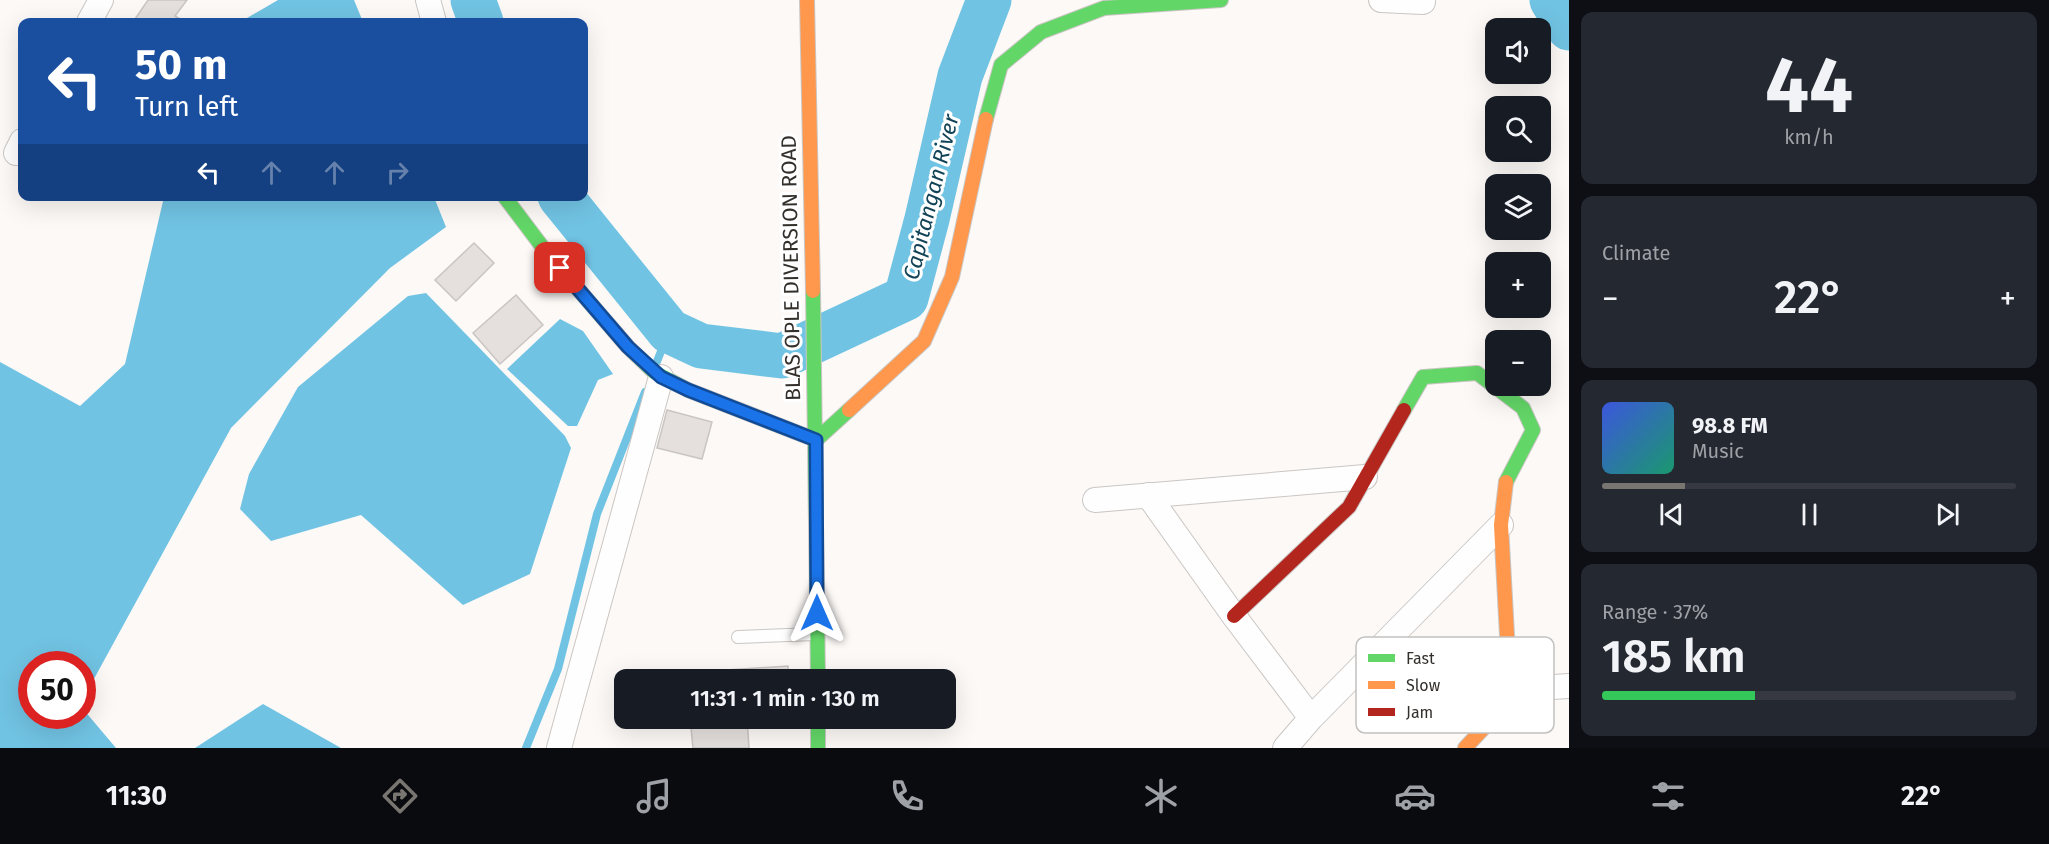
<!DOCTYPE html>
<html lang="en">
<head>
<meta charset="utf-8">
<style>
	:root { --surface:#171b24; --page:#242831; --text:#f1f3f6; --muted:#9ea1a6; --line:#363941; --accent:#797672 }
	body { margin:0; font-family:"Fira Sans",sans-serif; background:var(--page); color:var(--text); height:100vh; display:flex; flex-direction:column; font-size:22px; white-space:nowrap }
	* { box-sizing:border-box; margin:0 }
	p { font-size:20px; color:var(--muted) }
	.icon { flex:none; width:33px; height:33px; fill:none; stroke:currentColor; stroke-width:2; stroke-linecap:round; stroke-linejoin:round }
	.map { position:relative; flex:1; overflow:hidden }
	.details { display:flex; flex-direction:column; gap:12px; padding:12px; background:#0d0f14; width:480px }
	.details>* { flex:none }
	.banner { position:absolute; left:18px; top:18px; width:570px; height:183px; border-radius:12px; box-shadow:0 6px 24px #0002; background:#1a4fa0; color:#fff; overflow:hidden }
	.buttons { position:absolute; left:1485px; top:18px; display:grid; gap:12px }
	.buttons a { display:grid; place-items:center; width:66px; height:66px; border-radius:12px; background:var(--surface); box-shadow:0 6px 24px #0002; font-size:30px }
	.speed { position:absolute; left:18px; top:651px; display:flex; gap:12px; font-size:30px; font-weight:700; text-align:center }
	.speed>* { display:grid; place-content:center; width:78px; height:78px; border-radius:50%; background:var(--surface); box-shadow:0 6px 24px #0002; line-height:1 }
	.speed .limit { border:9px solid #d22; background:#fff; color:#111 }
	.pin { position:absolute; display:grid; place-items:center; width:51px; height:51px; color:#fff; margin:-26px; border-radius:12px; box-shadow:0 3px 9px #0006 }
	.me { position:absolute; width:66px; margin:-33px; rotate:0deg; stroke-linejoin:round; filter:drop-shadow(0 0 4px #0008) }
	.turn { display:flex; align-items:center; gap:21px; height:126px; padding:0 18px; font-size:27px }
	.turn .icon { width:78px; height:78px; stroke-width:2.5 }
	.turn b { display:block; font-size:42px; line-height:51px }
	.lanes { display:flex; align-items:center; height:57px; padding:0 18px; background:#0003; justify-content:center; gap:30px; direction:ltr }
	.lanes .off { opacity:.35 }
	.big { font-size:45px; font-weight:600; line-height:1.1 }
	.details .widget { flex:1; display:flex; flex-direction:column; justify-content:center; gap:9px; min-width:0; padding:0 21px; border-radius:12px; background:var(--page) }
	.details .dial { align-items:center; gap:0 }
	.dial b { font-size:78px; line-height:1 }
	.song { display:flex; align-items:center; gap:18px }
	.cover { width:72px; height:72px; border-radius:9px; background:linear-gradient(135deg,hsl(230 70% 55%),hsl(160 70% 35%)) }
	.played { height:6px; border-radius:3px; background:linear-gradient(90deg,var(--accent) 20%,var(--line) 20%) }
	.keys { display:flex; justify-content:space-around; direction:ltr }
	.heat { display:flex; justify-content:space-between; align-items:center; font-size:33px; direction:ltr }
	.charge { height:9px; border-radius:4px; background:linear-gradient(90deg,#34c759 37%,var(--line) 0) }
	.trip { position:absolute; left:614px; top:669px; width:342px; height:60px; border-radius:12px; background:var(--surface); box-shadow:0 6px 24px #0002; font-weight:600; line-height:60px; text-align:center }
	.menu { display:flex; height:96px; justify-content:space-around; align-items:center; background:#090b0e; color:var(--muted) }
	.menu .icon { width:42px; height:42px }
	.menu .on { color:var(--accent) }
	.menu b { font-size:27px; color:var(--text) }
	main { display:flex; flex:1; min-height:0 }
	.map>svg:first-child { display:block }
	.water { fill:#71c3e3 }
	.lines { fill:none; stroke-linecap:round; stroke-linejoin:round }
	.stream { stroke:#71c3e3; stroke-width:8 }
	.river { stroke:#71c3e3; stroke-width:45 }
	.building { fill:#e5e0de; stroke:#c9c5c3; stroke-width:1.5 }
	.lane-casing { stroke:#cac6c3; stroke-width:14 }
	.street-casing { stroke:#cac6c3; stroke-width:26 }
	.fast-casing { stroke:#cac6c3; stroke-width:16 }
	.slow-casing { stroke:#cac6c3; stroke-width:16 }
	.jam-casing { stroke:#cac6c3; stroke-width:16 }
	.lane { stroke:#fffefe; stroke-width:12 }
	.street { stroke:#fffefe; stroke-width:24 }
	.fast { stroke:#63d668; stroke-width:14 }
	.slow { stroke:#ff974d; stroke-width:14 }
	.jam { stroke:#b3261e; stroke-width:14 }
	.route-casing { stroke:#114b97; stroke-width:15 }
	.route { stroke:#1a73e8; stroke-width:10 }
	.labels { text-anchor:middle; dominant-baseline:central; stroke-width:6; stroke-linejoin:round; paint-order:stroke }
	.street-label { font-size:21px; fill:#332f2b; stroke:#fff }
	.water-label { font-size:22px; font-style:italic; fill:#124357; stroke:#fff }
	.key { fill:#fff; stroke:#c2c1bf; stroke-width:1.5 }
	.key-label { font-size:16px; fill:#332f2b }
</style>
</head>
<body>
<main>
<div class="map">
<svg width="1569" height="748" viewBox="0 0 1569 748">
	<rect width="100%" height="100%" fill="#fcf9f7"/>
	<path class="water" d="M278,0H354L363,22H240Z
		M164,197H434L446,227L390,268L231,428L83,699L82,664H32V716H82L83,709L116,748H0V362L80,406L125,364Z
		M426,293L565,436L571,448L530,574L463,605L361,515L271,541L240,509L249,474L298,387L408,296Z
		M560,319L583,331L613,374L598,380L577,426H568L507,369Z
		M263,704L341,748H195Z"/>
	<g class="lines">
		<path class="stream" d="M656,364L669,331
			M526,748L558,669L597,514L645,392"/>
		<path class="river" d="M473,0L481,22
			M1552,0L1569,28
			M560,196L669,331L701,346L782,356L906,298L927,219L960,76L989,0"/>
	</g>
	<path class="building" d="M148,0H187L175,16L185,22H133Z
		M474,243L494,263L456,301L435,280Z
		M516,295L543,325L500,364L473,333Z
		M667,410L712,422L702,459L657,448Z
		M788,666L789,680H712V671Z
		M690,718H747L749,748H693Z"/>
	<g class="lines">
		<defs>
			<path id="lane" d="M738,637L815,634"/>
			<path id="street" d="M428,0L434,22
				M1381,0L1423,2
				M89,22L101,0
				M16,153L22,141
				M1148,495L1234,616L1311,718
				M1095,500L1365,477
				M1510,690L1569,686
				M559,748L661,377
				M1285,748L1311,718L1501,525"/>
			<path id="fast" d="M986,119L1001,65L1041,32L1104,8L1221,0
				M504,196L547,253L628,347L654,372L688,390L816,440L849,410
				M813,291L818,680
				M1404,410L1423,377L1477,373L1523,408L1533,430L1506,482
				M818,718V748"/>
			<path id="slow" d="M807,0L813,291
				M849,410L924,341L952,277L986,119
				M1465,748L1494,717L1510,690L1501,525L1506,482"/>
			<path id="jam" d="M1234,616L1349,507L1404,410"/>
		</defs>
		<use href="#lane" class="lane-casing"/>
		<use href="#street" class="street-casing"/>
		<use href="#fast" class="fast-casing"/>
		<use href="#slow" class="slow-casing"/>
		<use href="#jam" class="jam-casing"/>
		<use href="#lane" class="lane"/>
		<use href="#street" class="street"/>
		<use href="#fast" class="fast"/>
		<use href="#slow" class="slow"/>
		<use href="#jam" class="jam"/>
	</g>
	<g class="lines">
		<defs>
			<path id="route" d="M560,268L628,347L661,377L688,390L816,440L817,613"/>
		</defs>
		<use href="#route" class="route-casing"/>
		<use href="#route" class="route"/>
	</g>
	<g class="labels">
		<g class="street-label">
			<text transform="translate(791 268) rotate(-91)">BLAS OPLE DIVERSION ROAD</text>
		</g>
		<g class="water-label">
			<text transform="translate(931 197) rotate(-76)">Capitangan River</text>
		</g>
	</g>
	<rect x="1356" y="637" width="198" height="96" rx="9" class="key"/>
	<rect x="1368" y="654" width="27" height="8" fill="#63d668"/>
	<rect x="1368" y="681" width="27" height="8" fill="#ff974d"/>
	<rect x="1368" y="708" width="27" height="8" fill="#b3261e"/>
	<g class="key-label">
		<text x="1406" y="664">Fast</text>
		<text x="1406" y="691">Slow</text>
		<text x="1406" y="718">Jam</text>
	</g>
</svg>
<div class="buttons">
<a><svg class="icon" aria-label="sound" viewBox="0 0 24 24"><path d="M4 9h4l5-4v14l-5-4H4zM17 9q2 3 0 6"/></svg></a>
<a><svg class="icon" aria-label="search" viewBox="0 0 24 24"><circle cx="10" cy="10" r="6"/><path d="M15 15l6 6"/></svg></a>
<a><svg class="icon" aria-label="layers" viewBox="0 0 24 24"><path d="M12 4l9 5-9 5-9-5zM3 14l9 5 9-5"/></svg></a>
<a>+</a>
<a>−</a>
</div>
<div class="speed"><div class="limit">50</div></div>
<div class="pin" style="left:560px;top:268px;background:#d93025"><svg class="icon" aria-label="arrive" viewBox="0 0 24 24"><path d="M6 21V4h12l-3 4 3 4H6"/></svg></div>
<svg class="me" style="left:817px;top:613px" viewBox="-20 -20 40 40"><path d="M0-17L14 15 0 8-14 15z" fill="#1a73e8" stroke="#fff" stroke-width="4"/></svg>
<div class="trip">11:31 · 1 min · 130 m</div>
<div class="banner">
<div class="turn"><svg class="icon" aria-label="left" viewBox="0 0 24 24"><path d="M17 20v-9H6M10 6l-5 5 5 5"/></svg><div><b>50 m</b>Turn left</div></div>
<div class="lanes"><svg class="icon" aria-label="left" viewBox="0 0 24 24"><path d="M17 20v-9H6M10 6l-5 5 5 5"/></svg><svg class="icon off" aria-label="ahead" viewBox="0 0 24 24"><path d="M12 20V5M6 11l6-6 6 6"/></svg><svg class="icon off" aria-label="ahead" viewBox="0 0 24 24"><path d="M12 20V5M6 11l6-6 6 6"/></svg><svg class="icon off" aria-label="right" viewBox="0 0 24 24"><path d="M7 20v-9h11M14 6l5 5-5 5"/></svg></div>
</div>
</div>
<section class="details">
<div class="widget dial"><b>44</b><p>km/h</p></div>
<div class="widget"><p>Climate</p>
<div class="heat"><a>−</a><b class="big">22°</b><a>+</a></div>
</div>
<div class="widget">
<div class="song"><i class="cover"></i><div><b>98.8 FM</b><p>Music</p></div></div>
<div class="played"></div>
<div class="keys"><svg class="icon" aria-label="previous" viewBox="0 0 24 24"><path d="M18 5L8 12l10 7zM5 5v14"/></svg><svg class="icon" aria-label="pause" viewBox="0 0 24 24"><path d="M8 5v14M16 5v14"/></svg><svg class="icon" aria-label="next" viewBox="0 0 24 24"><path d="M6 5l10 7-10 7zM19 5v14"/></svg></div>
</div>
<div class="widget"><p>Range · 37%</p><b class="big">185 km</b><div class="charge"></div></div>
</section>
</main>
<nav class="menu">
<b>11:30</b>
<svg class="icon on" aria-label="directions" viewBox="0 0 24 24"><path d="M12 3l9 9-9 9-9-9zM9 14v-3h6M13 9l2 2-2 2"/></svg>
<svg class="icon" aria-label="music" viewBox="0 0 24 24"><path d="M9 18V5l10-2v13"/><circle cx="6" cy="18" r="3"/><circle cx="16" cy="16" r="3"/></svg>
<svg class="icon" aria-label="phone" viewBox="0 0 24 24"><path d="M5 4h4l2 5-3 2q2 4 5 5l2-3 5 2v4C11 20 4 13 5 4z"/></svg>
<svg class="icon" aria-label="climate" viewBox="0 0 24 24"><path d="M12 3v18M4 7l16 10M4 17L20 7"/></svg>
<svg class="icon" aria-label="car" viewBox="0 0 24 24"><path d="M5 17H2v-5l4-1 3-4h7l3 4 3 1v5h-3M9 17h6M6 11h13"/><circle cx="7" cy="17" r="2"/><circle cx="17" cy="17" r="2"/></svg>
<svg class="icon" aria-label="filters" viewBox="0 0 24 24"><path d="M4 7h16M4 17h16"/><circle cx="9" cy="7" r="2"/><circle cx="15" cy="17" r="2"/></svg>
<b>22°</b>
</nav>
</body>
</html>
